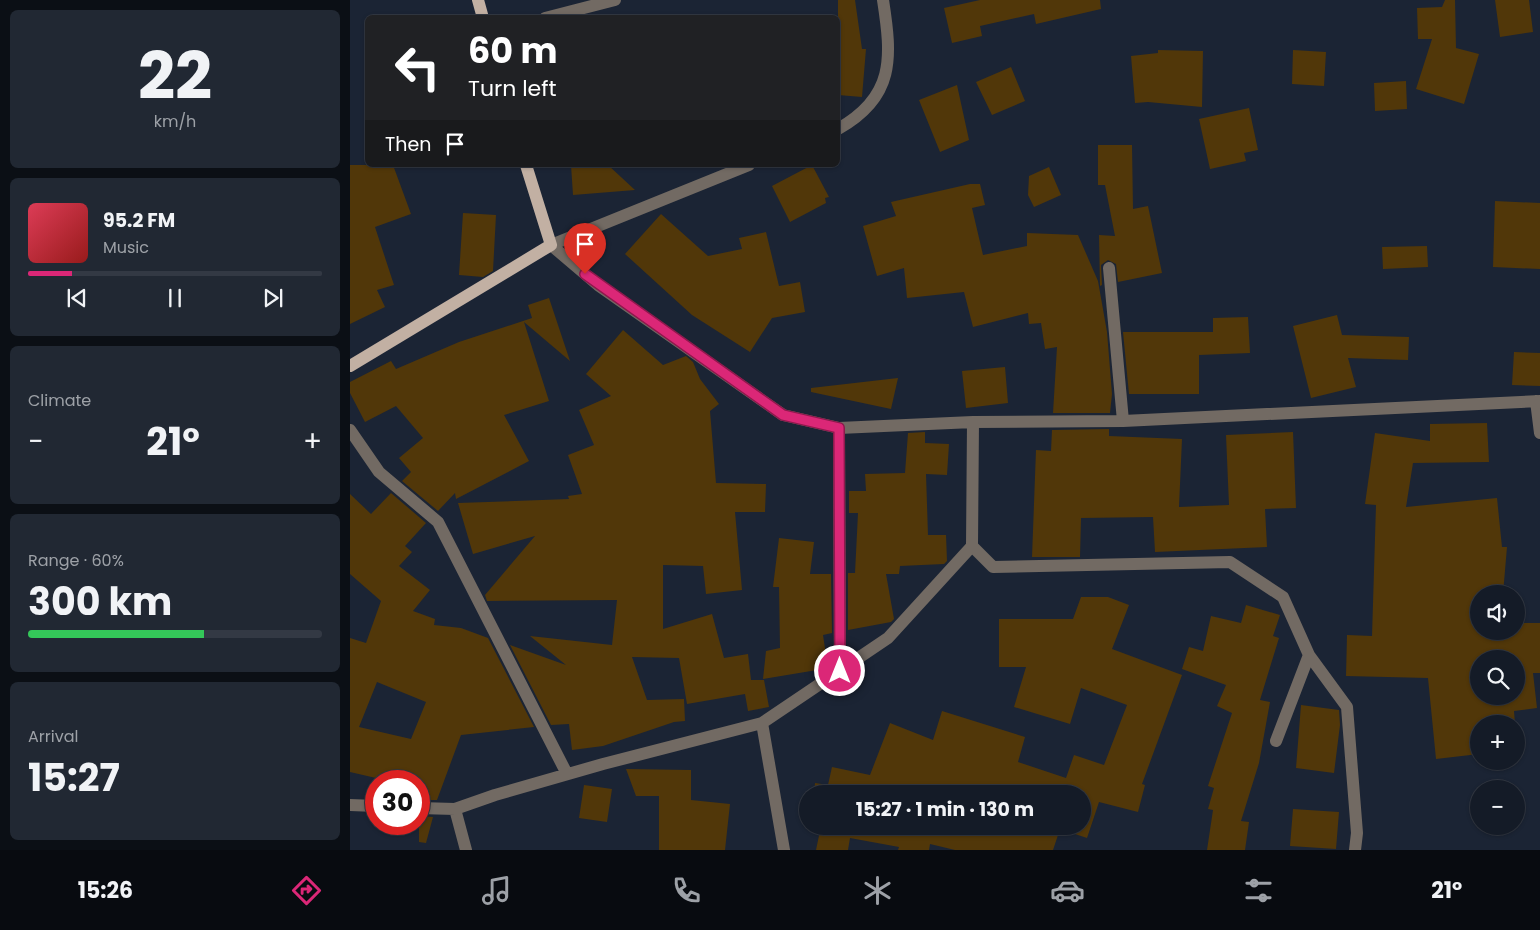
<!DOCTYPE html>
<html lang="en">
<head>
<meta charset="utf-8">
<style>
	:root { --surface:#141b27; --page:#212833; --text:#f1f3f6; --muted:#9da1a7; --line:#333944; --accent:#db2777 }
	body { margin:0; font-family:Poppins,sans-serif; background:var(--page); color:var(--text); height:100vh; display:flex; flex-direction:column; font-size:19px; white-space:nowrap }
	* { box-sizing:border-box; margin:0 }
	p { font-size:16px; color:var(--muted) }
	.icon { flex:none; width:28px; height:28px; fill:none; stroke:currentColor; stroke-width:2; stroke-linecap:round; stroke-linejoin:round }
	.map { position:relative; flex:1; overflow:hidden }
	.drawer { display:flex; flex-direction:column; gap:10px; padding:10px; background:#0b0f15; width:350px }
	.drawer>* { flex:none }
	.guide { position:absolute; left:15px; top:15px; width:475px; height:152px; border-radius:8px; box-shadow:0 1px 4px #0004,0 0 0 1px var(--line); background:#202124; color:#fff; overflow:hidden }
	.buttons { position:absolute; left:1120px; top:585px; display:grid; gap:10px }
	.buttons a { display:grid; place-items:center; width:55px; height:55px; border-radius:50%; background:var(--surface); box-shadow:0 1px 4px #0004,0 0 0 1px var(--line); font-size:25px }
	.speed { position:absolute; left:15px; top:770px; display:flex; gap:10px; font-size:25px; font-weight:700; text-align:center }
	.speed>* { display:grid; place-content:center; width:65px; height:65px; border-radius:50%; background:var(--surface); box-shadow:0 1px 4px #0004,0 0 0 1px var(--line); line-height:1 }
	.speed .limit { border:8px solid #d22; background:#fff; color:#111 }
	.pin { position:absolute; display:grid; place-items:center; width:42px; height:42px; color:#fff; margin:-51px -21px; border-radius:50% 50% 50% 0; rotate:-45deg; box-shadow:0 0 5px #0007 }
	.pin .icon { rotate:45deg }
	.me { position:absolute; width:55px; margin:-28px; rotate:0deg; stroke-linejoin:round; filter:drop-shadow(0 0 4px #0008) }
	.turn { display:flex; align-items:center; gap:18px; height:105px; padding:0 20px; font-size:22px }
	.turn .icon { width:65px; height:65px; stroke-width:2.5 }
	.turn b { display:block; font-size:35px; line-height:42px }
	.then { display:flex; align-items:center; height:48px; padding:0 20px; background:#0003; gap:10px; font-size:19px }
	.big { font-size:38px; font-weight:700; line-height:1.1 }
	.drawer .tile { flex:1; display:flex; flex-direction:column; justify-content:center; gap:8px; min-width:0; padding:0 18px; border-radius:8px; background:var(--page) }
	.drawer .dial { align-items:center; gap:0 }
	.dial b { font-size:65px; line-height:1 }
	.song { display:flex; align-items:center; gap:15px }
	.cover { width:60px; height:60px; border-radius:8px; background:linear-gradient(135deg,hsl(350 70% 55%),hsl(0 70% 35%)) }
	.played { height:5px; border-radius:2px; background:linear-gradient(90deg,var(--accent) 15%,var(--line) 15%) }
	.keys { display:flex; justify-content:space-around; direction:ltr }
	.heat { display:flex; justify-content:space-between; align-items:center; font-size:28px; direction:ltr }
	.charge { height:8px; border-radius:4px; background:linear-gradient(90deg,#34c759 60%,var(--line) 0) }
	.trip { position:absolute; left:449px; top:785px; width:292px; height:50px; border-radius:25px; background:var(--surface); box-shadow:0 1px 4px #0004,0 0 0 1px var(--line); font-weight:700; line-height:50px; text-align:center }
	.menu { display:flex; height:80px; justify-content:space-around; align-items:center; background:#080b10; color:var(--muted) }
	.menu .icon { width:35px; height:35px }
	.menu .selected { color:var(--accent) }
	.menu b { font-size:22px; color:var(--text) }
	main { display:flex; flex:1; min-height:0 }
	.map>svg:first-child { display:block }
	.building { fill:#513709; fill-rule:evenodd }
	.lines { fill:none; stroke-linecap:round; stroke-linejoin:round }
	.minor { stroke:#726a63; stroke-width:12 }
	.major { stroke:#c2b0a3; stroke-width:12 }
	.route-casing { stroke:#8e194d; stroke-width:12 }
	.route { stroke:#db2777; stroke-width:9 }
</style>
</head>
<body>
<main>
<section class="drawer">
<div class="tile dial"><b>22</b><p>km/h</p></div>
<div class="tile">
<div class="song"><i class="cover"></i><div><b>95.2 FM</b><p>Music</p></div></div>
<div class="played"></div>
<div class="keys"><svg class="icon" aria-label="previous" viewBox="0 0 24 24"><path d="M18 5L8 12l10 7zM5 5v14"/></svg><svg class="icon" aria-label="pause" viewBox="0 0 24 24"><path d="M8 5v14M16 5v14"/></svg><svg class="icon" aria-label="next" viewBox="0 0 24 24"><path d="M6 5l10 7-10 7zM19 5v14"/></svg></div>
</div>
<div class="tile"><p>Climate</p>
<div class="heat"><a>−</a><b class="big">21°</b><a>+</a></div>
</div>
<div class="tile"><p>Range · 60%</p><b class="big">300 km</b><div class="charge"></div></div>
<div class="tile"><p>Arrival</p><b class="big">15:27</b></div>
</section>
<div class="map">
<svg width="1190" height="850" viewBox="0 0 1190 850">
	<rect width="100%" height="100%" fill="#1b2434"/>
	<path class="building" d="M488,0H505L512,49H516L512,97L488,95Z
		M630,0H750L751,9L686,24L684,14L630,26L632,36L602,43L594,8Z
		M1095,0H1105L1106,48L1129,54L1114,104L1066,89L1082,39H1068L1067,8L1092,7Z
		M1145,0H1179L1183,32L1150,37Z
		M808,50L853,51L852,107L798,102L785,103L781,56L808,53Z
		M943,50L976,52L974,86L942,84Z
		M661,67L675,101L642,115L626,82Z
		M1056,81L1057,109L1025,111L1024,83Z
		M607,85L619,140L590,152L569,100Z
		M899,108L908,150L894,153L896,161L860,169L849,119Z
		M748,145H782L783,209L798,206L812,273L768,282L766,264L758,260L751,265L752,285L750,286L749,235L765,236L755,185H748Z
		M0,165H43L61,214L25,227L44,285L27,290L35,307L0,324Z
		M221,165H258L285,190L223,195Z
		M462,165L479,197L475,198L476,203L440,222L422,186Z
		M699,167L711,195L684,207L678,195L679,176Z
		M620,184H630L635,205L622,208L633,255L677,246V233L728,235L748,281L757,332L762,394L760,413H703L707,347L695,349L691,323L679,324L678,313L623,327L614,292L557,298L554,268L527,276L513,226L546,216L541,202Z
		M1145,201L1190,203V269L1143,267Z
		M113,213L146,215L143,271L133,277L109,275Z
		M311,214L358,256L392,249L389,238L416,232L429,286L450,282L455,312L422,318L400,352L342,315L275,254Z
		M1077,246L1078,267L1033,269L1032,247Z
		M199,298L220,361L174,322L199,401L154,415L179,461L106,499L105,493L88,511L52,481L61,472L49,458L73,438L46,406L15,422L0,393V382L41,361L46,369L109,342L182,318L178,305Z
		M987,315L992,335L1059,337L1058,360L998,358L1006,387L961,398L943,326Z
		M898,317L900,353L849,355V394H779L773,332H863V318Z
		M273,330L313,365L336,356L343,362L350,379L369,404L360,411L366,483L416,484L415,512H385L392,590L356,594L353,566L313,565V629L362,614L374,658L398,654L401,680H414L419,707L398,711L395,694L337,704L329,658L282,657L297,700L334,699L335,721L324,722L253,746L222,750L219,724L201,725L160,645L216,665L180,636L262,645L267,600L137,601L135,595L185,536L123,554L108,503L219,499L218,496L232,494L218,455L244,445L229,410L261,396L236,374Z
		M1164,352L1190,353V386L1162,385Z
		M655,367L658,403L616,408L612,371Z
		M548,378L541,409L461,392V388Z
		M1137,423L1139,462L1063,463L1056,507L1147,498L1152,547H1157L1153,594H1129V631H1166V623H1190V673H1183L1187,708L1164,711L1165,724H1129V754L1086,759L1078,678L996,676L997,635L1022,636L1026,505L1015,504L1025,433L1080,441V424ZM1129,659H1166V696H1129Z
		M759,429V436L832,439L829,507L879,505L876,435L943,432L946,508L915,509L917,547L805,552L803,517L731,518L730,557H682L686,450L701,451L702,430Z
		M575,432V443L599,444L597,475L576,474L578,535H596L597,561L594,564L550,566L549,574H536L544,619L541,622L498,630V573H505L508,513H499V491H516L515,474L555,473L558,433Z
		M41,493L76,523L55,546L62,552L49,566L80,590L63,611L85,619L84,625L111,628L138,638L184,727L111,735L87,800H69V781H39L0,772V638L16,643L31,601L0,574V494L21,514ZM27,682L76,702L61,739L9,727Z
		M429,538L464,542L460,574H481L482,633L473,635L476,655L473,669L413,679L416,651L430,648L429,587H423Z
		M731,597H758L779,605L762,649L832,675L792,784L795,785L788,812L749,802L737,838L710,829L703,850H605L580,844L579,850H548L549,847L500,838L498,850H466L471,826H732V794H464L465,783L478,785L482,767L520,775L540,723L583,740L592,711L675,737L668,762L716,778L724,755L754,765L777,705L731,688L720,724L664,707L676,667H649V619H723Z
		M896,605L930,615L923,636L929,638L910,700L920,702L909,763L891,821L899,822L895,850H857L863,810L858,809L864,788L858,786L882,713L867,706L876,685L832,669L839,647L853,651L861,616L891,623Z
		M951,705L989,710L990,725L984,773L946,768Z
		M276,769L341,770V800L380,804L375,850H309V796H286Z
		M234,785L262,789L257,822L229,818Z
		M943,809L989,812L986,849L940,846Z
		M69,816L83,817L76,843L69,842Z"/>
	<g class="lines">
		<path class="minor" d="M195,18L265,0
			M488,129C545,97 542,58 533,0
			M399,165L201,245L248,285L433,415L489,428L623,422L773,421L1190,401
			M759,268L773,421
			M1186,401L1190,433
			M489,428L490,671
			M0,430L29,472L88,522L217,774
			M622,546L643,567L880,562L933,597L959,655L997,707L1007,833L1005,850
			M412,723L434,850
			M926,741L959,655
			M0,805L26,806
			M69,808L105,809L145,795L253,764L412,723L538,638L622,546L623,422
			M105,809L116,850"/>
		<path class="major" d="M128,0L133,18
			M0,366L201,245L176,165"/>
	</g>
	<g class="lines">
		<defs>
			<path id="route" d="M235,274L433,415L489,428L490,671"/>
		</defs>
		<use href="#route" class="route-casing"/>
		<use href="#route" class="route"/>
	</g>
</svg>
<div class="buttons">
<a><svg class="icon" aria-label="sound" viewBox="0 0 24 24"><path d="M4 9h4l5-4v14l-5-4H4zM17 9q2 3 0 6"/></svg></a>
<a><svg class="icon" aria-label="search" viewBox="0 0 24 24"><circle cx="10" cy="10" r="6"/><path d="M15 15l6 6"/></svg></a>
<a>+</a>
<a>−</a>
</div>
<div class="speed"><div class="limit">30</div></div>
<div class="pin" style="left:235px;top:274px;background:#d93025"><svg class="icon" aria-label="arrive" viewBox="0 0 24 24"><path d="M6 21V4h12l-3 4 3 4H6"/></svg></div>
<svg class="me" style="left:490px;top:671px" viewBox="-20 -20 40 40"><circle r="17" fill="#db2777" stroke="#fff" stroke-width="3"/><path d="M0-11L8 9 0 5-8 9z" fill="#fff"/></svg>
<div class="trip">15:27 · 1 min · 130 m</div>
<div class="guide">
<div class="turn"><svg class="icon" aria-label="left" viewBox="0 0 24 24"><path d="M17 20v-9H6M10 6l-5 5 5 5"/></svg><div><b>60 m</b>Turn left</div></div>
<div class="then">Then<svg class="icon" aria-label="arrive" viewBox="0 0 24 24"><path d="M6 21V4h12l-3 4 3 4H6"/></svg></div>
</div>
</div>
</main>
<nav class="menu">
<b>15:26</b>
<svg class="icon selected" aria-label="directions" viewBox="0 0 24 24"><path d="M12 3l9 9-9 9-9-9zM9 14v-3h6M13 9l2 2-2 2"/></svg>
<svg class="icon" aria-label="music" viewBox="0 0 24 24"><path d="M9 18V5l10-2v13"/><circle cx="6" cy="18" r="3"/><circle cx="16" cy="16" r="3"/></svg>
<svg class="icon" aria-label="phone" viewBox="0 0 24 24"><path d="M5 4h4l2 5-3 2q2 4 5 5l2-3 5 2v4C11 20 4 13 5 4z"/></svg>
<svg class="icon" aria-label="climate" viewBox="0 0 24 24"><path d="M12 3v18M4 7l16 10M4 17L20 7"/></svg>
<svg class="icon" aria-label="car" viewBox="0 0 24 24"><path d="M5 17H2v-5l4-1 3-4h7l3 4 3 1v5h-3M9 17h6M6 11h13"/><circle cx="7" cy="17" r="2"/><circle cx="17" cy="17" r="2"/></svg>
<svg class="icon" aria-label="filters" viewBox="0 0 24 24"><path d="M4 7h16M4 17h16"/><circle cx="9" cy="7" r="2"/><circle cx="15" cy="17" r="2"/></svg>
<b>21°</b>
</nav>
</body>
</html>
